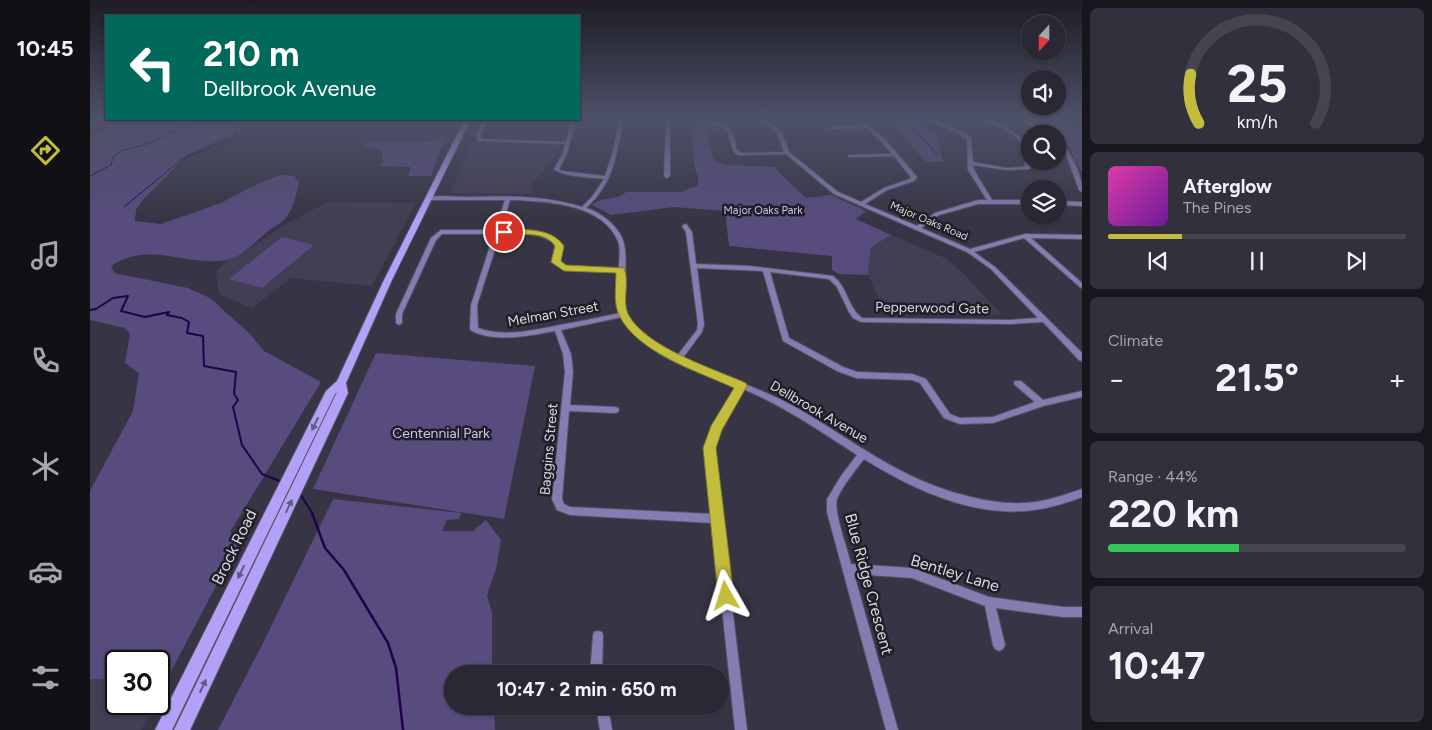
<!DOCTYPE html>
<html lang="en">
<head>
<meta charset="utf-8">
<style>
	:root { --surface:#292834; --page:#31303c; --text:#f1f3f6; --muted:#a5a6ac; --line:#45444f; --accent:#c3bd3e }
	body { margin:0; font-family:Figtree,sans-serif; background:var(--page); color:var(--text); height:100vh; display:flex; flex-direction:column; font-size:19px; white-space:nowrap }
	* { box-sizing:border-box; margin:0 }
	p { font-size:16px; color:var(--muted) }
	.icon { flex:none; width:28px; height:28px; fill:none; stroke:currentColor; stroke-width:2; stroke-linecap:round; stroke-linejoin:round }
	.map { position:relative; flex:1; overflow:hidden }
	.drawer { display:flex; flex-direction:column; gap:8px; padding:8px; background:#17161d; width:350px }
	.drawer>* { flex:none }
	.hud { position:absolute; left:15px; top:15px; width:475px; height:105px; border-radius:0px; box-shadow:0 1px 4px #0004,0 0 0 1px var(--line); background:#00695c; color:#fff; overflow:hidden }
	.needle { width:32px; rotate:201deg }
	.fabs { position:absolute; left:931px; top:15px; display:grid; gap:10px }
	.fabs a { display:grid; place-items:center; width:45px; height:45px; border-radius:50%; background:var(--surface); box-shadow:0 1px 4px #0004,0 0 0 1px var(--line); font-size:25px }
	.speed { position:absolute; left:15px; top:650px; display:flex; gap:10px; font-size:25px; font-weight:700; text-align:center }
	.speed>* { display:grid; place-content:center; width:65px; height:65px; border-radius:50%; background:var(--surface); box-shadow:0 1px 4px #0004,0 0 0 1px var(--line); line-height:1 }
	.speed .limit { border:2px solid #111; border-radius:8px; background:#fff; color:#111 }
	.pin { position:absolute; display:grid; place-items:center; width:42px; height:42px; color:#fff; margin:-21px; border:2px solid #fff; border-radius:50%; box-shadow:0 1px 5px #0007 }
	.me { position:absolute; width:55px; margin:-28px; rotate:354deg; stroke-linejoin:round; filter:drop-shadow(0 0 4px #0008) }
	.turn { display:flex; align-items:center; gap:18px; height:105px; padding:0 15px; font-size:22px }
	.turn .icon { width:65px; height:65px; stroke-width:2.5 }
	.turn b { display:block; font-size:35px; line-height:42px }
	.big { font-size:38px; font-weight:700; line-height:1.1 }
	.drawer .tile { flex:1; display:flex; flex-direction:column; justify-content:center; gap:8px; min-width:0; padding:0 18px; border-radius:8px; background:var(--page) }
	.drawer .dial { align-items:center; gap:0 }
	.dial svg { height:130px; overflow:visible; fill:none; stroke:var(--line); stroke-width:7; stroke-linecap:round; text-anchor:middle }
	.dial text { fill:var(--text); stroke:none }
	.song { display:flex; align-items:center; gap:15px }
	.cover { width:60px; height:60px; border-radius:8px; background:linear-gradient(135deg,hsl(320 70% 55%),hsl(280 70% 35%)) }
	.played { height:5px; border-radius:2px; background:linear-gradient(90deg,var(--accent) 25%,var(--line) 25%) }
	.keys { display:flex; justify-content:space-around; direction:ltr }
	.heat { display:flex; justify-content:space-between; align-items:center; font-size:28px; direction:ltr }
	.charge { height:8px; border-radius:4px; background:linear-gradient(90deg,#34c759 44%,var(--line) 0) }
	.trip { position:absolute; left:354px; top:665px; width:285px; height:50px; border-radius:25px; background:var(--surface); box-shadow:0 1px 4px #0004,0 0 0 1px var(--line); font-weight:700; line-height:50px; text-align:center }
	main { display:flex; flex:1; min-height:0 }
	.tabs { display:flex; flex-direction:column; width:90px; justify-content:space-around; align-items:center; background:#101015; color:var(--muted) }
	.tabs .icon { width:35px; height:35px }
	.tabs .active { color:var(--accent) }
	.tabs b { font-size:22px; color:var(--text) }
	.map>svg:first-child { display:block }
	.built { fill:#423e54 }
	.green { fill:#574c7d }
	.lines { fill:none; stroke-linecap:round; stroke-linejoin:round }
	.stream-far2 { stroke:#21014d; stroke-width:1 }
	.stream-far1 { stroke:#21014d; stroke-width:2 }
	.stream { stroke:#21014d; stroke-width:2.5 }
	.minor-casing { stroke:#545361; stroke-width:2 }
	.tertiary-casing { stroke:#545361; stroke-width:2 }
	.secondary-casing { stroke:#545361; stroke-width:2 }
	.minor { fill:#867cb2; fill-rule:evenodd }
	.tertiary { fill:#867cb2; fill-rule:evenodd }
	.secondary { fill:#b3a1f8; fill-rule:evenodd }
	.oneway { fill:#625884 }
	.route { fill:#c3bd3e; stroke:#7f7b28 }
	.labels { text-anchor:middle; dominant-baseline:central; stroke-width:5; stroke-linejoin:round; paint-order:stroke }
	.far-park-label { font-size:11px; fill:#ccc5f0; stroke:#1f1d25 }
	.far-street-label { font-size:11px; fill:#dad9e3; stroke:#1f1d25 }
	.street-label { font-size:14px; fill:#dad9e3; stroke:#1f1d25 }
	.park-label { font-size:14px; fill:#ccc5f0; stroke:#1f1d25 }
	.near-street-label { font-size:16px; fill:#dad9e3; stroke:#1f1d25 }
</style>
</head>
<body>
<main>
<nav class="tabs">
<b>10:45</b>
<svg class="icon active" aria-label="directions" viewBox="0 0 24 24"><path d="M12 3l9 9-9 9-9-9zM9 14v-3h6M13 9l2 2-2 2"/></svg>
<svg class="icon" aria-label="music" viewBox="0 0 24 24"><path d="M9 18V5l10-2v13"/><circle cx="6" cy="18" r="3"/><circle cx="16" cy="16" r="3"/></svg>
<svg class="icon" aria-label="phone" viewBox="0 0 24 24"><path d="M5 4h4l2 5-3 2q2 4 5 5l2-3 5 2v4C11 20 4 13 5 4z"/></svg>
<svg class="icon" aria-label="climate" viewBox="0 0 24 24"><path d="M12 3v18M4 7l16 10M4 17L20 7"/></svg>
<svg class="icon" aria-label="car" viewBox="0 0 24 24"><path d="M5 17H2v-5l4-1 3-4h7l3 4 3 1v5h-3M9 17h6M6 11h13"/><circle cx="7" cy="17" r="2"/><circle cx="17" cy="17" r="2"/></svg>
<svg class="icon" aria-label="filters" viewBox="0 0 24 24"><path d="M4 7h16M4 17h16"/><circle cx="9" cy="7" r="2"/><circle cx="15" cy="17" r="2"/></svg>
</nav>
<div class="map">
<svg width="992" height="730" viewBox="0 0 992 730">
	<rect width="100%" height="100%" fill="#373545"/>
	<path class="built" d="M382,142L469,145L467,154L442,184L441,194L360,193Z
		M237,202L326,203L282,286L200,278L162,308L129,294L126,271L138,260L154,252L194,225Z
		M801,235L855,258L869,269L912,315L796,314L778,275L781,247Z
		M0,679L26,680V704H65L51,730H0Z"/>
	<path class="green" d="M16,118L241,119L237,124L163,125L149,130L97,155L51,202L46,210L45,221L71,224L131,203L157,189L190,175L204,176L209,182C207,193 203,209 196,218C192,223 183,227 178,231C166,241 152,257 137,260C97,267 59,240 21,266L24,273L98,288L120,298L161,335L174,351L231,382L140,532L151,538L75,683H69V661H26V680L0,679V491L43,411L49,373L35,363L40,334L35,328L0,320V136L21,127L10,124L0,125V119Z
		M794,118H820L846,134L853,162H836L806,127Z
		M940,118H959L992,129V172C970,137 986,131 940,118Z
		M607,122L630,130L619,132L618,140L625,161L636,165L684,167L716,198L741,195L776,211L766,219L801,235L781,247L778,275L749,274L742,270V256L639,246L635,211L584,207L521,215L502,205C512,196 526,201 536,192H591L608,185C609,176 606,173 605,166C603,154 600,132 607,122Z
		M356,135L341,176H318L321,167L290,166L293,162L292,151L273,145L280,141H340Z
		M192,237L224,245L172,288L139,279Z
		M286,353L445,366L414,519L223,489Z
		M243,499L371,513L369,519L357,520L352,531H383L396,520L411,540L406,569L397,595L402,613V674H362V706H404L405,730H128L173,643Z"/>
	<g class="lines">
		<path class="stream-far2" d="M808,118L832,137L847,155
			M0,176L21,165L23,157L31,151L60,143L88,129L115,119
			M34,207L92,159L146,137L143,119"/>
		<path class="stream-far1" d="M0,310L6,309L23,298L38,296L31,311L55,317L79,312L77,315L92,318L99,322L97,333L113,336L114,366L146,372L144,394L148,400L143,407L152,445L172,474L192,482
			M210,494L223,514"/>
		<path class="stream" d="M222,513L235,548L254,570L298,643L306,668L313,730"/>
		<defs>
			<path id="minor" d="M530,118H534C526,154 525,182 496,208C511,212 531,228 534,244C537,257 535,273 535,287C535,294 533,303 536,310C544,332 567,345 587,356L607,330L608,324L596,232L592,226L595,224L597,225L602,232L606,264L659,266L743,276C758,287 757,307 772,318L919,320L948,318L901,269L877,252L744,194L696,154L648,155C640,150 642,142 638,134C631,122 609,121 597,119L595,118C608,118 633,121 641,131C645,136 645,144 647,150L651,153L694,152L687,133L669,118H673L691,131L699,152L748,192L771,202L794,188L820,179L821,177L804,156L758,157V156L760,155L802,154L790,140L776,128L738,129L736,128L738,127L772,126L763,118H767L794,138L827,177L824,181L797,190L775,204L827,226L845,213L888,200H897L878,170L877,139C866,130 847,127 838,118H842L867,129L881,138L883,162L916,168L935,167C935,160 935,153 933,147C926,130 901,124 885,119V118C892,118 898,120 905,123C926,131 944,144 940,169L916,170L883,165L884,170L902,200H940V204H888L849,215L831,228L880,249L935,234L992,235V239L941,238L992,283V288L990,287L934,238L884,252L905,267L992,353V361L989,360L953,322L919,324L771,322L763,318L759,312L747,287L739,279L680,272L699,338L753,367L767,372L822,374L836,379L860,414L870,418L903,417L945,402L925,385L924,383L925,381H931L953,400L992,391V397L953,406L903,423L870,424L854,418L830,383L822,380L766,378L747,371L693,341L673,271L607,268L614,324L612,332L592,359C631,375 670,388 707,408C764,441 811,480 877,496C899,502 922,505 945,502C961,500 977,494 992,489V497C976,503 961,508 944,510C884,518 824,490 774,459C766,470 752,486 747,499C743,511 758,550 761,564L822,568L899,597L973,607H992V617H973L906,608L915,645L913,649L909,651L905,649L903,645L895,606L822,578L764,574L808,730H796L737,512V499L739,496L751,476L767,455C730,431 694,406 653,389L630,430L623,448L657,730H645L623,523L480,515L467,510L462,499L475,372L473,354L465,331C443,335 419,340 397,336C392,335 386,333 382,331L380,329L381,305L404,234H352L346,240L312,314V323L309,325L306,323V314L341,238L351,230H405L415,200H339L336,198L337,197C350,195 363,197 376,197C415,196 454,195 492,207L502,197L514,179C500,177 474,177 464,169L473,153L475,144L388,141L386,136L394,119H398L390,136L392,139L476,142L482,119H486L477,153L469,169L472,171L515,176L522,155ZM420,200C455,201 512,203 528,241C531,248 529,260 529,268L475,266L469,262L471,243C454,227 433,230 411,230ZM410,234C432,234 446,230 465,244L463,263L474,270L529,272L528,306L530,313C508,318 486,322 465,326C440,331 412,337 388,328L387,305ZM532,317C556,357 605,371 647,387L623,427L615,448L622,514L480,507L474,504L472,499L479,411L525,413L528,412L529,410L528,408L525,407L480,405L483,372L481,354L471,330Z
				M579,118H583L580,123V176L577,178L574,176L576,123Z
				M968,201L992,202V206L968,205Z
				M508,631L512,632L513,636L512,674H500L503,636L504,632Z
				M506,706H518L522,730H510Z"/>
			<path id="tertiary" d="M926,118H932L961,134H955Z
				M968,138L970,139C981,155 992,171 992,192L989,190L977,157L968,143Z"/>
			<path id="secondary" d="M375,119H381L301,282L256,383L258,393L100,730H84L247,392L245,394L82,730H65L236,391L247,381L293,282Z"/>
		</defs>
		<use href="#minor" class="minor-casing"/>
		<use href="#tertiary" class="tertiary-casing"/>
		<use href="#secondary" class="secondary-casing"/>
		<use href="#minor" class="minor"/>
		<use href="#tertiary" class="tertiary"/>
		<use href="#secondary" class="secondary"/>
	</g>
	<defs><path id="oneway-solid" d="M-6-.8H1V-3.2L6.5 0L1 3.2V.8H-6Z" transform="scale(1.25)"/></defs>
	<g class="oneway">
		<use href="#oneway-solid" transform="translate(225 424) rotate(116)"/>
		<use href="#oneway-solid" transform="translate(199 506) rotate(-65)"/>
		<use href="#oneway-solid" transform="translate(151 572) rotate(116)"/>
		<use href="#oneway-solid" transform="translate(113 686) rotate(-65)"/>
	</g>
	<linearGradient id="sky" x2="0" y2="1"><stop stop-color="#1e1d26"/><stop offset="0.54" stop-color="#4d5168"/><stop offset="1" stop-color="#4d5168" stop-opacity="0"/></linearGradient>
	<rect width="992" height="220" fill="url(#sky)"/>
	<path class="route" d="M414,229C435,230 461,227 474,246L471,261L476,265L534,268C540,282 532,300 538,314C555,347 622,368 656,383L657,386L632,430L626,448L644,596L641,601L636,603L630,601L628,596L613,448L621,426L644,388C609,372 546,352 529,315C523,303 526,285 526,273L474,271L461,262L465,246C454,229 428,237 411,234V230Z"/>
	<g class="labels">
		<g class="far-park-label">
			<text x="673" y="210">Major Oaks Park</text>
		</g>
		<g class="far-street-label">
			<text transform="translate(839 221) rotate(23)">Major Oaks Road</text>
		</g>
		<g class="street-label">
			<text transform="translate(842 308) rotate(1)">Pepperwood Gate</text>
			<text transform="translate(463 314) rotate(-10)">Melman Street</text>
			<text transform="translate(729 412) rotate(30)">Dellbrook Avenue</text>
			<text transform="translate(459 449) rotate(-85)">Baggins Street</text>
		</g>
		<g class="park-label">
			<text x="351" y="433">Centennial Park</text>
		</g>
		<g class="near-street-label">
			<text transform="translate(144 547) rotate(-64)">Brock Road</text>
			<text transform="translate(865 573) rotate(17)">Bentley Lane</text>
			<text transform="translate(779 584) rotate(75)">Blue Ridge Crescent</text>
		</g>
	</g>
</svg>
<div class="fabs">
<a><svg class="needle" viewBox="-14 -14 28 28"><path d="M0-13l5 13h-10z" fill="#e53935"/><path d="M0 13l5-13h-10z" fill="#a5a6ac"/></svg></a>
<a><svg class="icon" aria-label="sound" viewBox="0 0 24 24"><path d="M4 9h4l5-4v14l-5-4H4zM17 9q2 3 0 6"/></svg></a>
<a><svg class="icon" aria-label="search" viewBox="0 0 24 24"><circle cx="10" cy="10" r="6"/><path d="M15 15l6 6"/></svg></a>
<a><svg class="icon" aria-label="layers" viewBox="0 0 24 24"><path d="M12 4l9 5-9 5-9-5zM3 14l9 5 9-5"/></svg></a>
</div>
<div class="speed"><div class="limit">30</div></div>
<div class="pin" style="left:414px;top:232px;background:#d93025"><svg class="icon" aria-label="arrive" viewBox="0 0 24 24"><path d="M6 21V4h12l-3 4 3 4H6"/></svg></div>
<svg class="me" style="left:636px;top:596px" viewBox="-20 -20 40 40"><path d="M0-17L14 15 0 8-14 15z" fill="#c3bd3e" stroke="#fff" stroke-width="4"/></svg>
<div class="trip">10:47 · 2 min · 650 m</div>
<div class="hud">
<div class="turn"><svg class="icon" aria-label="left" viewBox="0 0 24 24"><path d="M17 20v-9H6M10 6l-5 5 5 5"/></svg><div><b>210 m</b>Dellbrook Avenue</div></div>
</div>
</div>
<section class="drawer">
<div class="tile dial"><svg viewBox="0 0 100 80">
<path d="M14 69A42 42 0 1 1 86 69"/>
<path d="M14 69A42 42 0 0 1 9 39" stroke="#c3bd3e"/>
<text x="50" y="56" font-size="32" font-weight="700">25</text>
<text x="50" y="72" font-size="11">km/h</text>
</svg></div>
<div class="tile">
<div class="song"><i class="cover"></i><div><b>Afterglow</b><p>The Pines</p></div></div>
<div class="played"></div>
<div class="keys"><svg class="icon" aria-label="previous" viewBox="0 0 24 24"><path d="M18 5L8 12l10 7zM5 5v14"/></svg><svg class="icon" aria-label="pause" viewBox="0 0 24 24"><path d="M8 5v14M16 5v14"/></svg><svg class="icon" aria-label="next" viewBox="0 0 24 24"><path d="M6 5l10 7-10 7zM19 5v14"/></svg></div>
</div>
<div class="tile"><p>Climate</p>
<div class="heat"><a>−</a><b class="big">21.5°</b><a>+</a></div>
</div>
<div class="tile"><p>Range · 44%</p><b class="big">220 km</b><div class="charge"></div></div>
<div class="tile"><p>Arrival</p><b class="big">10:47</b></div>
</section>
</main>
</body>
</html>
